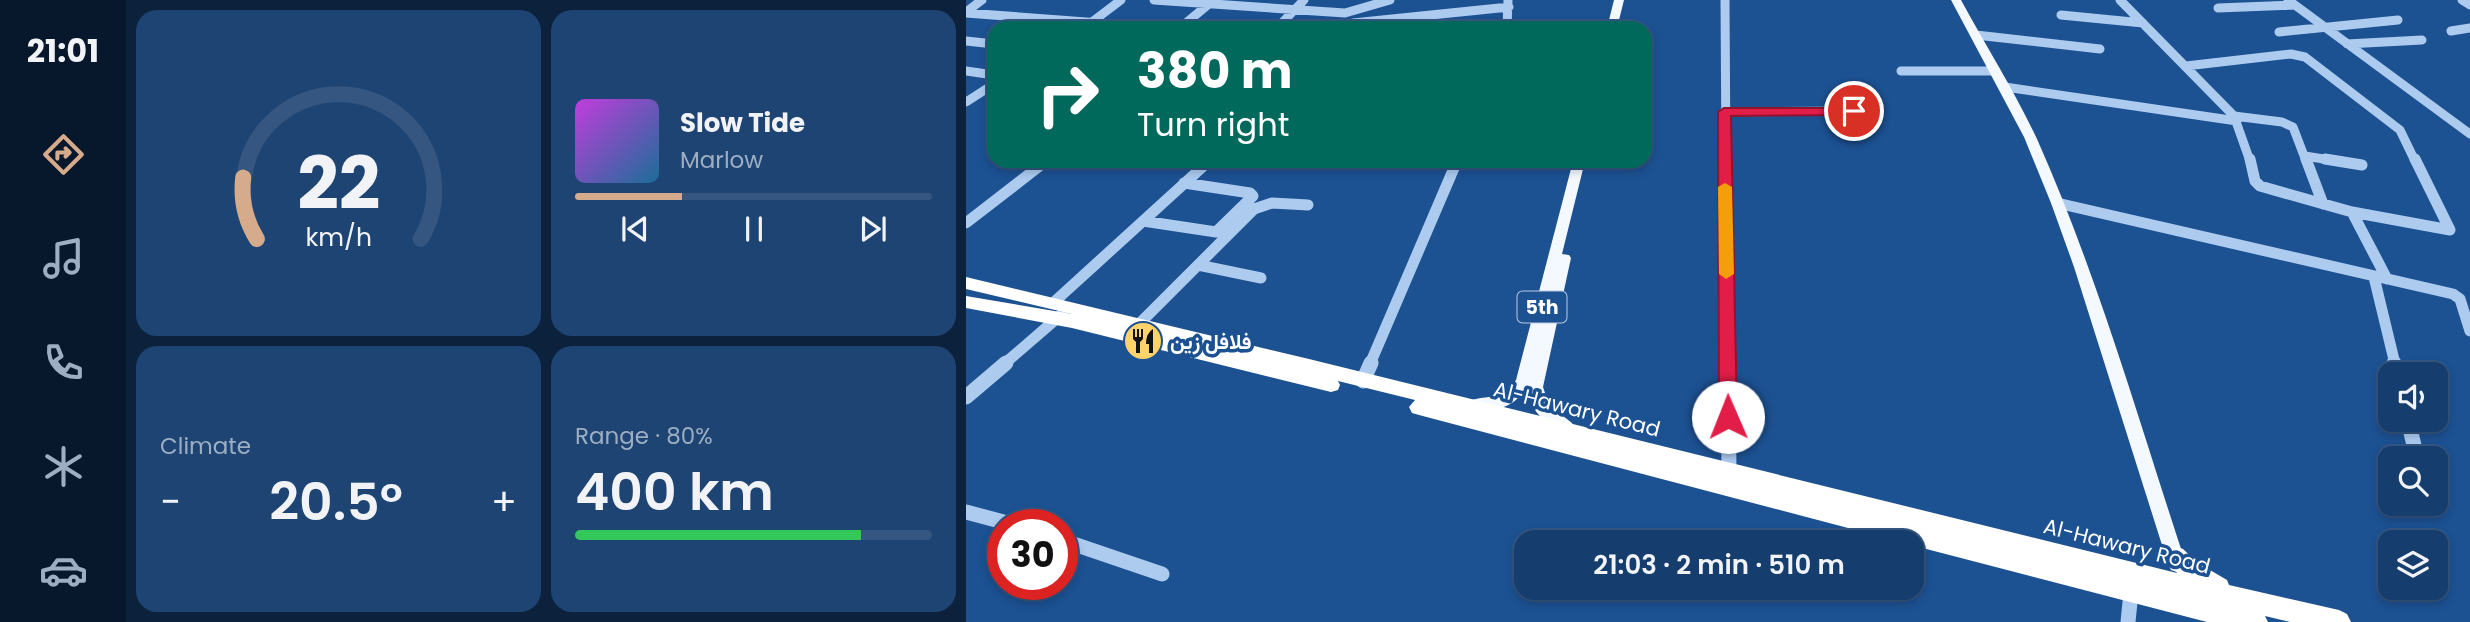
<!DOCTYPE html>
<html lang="en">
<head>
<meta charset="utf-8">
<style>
	:root { --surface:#153d6e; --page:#1e4473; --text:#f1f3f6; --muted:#9daec2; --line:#345681; --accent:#d6ab8b }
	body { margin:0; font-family:Poppins,Vazirmatn,sans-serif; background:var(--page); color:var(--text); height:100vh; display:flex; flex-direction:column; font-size:26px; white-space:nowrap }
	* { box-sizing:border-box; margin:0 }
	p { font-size:23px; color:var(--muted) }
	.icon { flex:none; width:38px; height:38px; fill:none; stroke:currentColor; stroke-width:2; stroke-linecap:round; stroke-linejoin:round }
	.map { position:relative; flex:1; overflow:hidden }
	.details { display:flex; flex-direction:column; gap:10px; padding:10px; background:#0c223c; width:840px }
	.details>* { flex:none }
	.hud { position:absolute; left:21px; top:21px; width:665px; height:147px; border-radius:21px; box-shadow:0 4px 10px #0003,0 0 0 2px var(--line); background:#00695c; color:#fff; overflow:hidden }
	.tools { position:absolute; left:1412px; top:362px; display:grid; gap:14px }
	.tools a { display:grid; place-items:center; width:70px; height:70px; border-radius:14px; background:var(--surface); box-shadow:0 4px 10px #0003,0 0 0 2px var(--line); font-size:35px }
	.speed { position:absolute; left:21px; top:509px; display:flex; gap:14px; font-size:35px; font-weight:700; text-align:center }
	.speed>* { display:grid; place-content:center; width:91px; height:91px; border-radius:50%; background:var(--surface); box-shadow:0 4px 10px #0003,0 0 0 2px var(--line); line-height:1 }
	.speed .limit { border:10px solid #d22; background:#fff; color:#111 }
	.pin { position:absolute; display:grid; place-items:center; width:60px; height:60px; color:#fff; margin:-30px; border:4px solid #fff; border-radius:50%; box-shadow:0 2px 7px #0007 }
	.me { position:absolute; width:77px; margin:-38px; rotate:359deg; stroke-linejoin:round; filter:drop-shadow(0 0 5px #0008) }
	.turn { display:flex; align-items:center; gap:24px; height:147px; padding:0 35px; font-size:32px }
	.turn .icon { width:91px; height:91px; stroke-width:2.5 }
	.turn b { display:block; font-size:49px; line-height:60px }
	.big { font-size:52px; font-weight:600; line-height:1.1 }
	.details .card { flex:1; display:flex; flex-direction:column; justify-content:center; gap:10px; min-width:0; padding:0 24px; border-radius:21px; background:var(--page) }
	.details .dial { align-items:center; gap:0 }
	.dial svg { height:182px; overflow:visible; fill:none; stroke:var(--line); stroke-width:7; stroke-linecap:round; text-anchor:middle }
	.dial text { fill:var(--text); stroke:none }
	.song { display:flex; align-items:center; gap:21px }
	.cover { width:84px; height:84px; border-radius:10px; background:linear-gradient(135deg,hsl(290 70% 55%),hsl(200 70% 35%)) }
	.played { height:7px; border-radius:4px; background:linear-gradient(90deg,var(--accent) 30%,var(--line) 30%) }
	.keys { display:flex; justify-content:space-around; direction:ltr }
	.heat { display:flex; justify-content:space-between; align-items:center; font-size:38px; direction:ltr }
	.charge { height:10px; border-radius:5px; background:linear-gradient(90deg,#34c759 80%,var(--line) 0) }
	.details .tiles { flex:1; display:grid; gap:10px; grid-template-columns:repeat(2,1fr) }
	.trip { position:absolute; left:548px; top:530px; width:410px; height:70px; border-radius:21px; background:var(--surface); box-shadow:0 4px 10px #0003,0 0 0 2px var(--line); font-weight:600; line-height:70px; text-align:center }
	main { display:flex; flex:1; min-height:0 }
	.tabs { display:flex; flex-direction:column; width:126px; justify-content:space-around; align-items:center; background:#08182c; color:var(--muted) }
	.tabs .icon { width:49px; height:49px }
	.tabs .active { color:var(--accent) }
	.tabs b { font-size:32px; color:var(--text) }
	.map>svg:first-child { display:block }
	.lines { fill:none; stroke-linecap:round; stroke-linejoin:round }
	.minor-far2 { stroke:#accbef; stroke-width:9 }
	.minor-far1 { stroke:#accbef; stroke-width:11 }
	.minor { stroke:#accbef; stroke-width:15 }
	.major { fill:#f4f8ff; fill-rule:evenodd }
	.highway { fill:#fff; fill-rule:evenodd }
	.route { fill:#e11d48; stroke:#92132f; stroke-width:2 }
	.slow { fill:#f59e0b }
	.labels { text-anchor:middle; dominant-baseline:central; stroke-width:7; stroke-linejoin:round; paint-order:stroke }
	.shield { fill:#1c5192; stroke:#bbcbde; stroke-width:2 }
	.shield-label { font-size:19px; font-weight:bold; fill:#fff }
	.poi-label { font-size:21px; font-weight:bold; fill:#fff; stroke:#1c5192; text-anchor:start }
	.street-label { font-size:21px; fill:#fff; stroke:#1c5192 }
</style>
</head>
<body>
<main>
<nav class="tabs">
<b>21:01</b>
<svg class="icon active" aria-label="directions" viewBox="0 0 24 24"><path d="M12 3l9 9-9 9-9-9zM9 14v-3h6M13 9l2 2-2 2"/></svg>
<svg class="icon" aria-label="music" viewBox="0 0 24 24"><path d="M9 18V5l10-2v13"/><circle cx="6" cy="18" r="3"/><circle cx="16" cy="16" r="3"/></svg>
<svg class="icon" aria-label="phone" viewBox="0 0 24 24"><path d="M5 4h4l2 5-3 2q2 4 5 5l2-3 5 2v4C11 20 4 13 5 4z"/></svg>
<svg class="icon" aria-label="climate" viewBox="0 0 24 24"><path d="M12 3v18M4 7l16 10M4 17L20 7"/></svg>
<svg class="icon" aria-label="car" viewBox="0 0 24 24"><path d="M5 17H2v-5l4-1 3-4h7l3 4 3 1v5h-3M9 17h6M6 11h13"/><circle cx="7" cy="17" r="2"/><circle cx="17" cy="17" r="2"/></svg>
</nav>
<section class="details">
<div class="tiles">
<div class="card dial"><svg viewBox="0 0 100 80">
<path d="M14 69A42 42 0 1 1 86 69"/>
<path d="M14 69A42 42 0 0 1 8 42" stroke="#d6ab8b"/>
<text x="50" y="56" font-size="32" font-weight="700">22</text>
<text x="50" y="72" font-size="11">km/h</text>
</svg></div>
<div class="card">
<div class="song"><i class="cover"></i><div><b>Slow Tide</b><p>Marlow</p></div></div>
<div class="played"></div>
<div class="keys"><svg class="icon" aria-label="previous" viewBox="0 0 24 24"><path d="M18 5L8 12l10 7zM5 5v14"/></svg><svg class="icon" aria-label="pause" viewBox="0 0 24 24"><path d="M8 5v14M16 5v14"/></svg><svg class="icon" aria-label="next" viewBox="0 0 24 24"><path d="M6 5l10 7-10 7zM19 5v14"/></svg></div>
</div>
<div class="card"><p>Climate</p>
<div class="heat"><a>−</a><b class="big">20.5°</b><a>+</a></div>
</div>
<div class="card"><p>Range · 80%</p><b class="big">400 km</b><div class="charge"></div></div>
</div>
</section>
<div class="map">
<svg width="1504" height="622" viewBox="0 0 1504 622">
	<rect width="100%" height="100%" fill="#1c5192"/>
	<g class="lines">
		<path class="minor-far2" d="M188,0L379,13L424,0
			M759,0L760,161
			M1154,0L1268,116L1284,161
			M1322,0L1504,134
			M1496,0L1504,5
			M1252,8L1329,5
			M0,12L16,0
			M0,13L201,28
			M1095,15L1177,23
			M387,23L543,7
			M122,25L155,0
			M214,28L244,3
			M311,28L338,0
			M541,28L542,0
			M1485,31L1504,28
			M1313,32L1432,20
			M1010,35L1134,49
			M0,41L28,44
			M1381,44L1456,40
			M1220,66L1325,54L1339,57L1434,130L1449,161
			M0,71L28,75
			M935,71H1030
			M1039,87L1271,121
			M0,102L28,84
			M758,112L888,111
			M1268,116L1316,122L1327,127L1340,161
			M1339,156L1370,161"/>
		<path class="minor-far1" d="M760,159L762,364
			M1284,159L1289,181L1294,186L1386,212L1484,230L1449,159
			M1340,159L1357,204
			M1359,159L1396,165
			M1091,203L1487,294L1494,299L1504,331
			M1386,212L1421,279
			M177,221L250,232L287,196L284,193L218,183
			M0,223L80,161
			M232,265L295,278
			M1408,277L1429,364
			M87,303L243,161
			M174,323L288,209L306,203L342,205
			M38,364L96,314
			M404,364L491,161"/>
		<path class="minor" d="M762,363L763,473
			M1428,363L1431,374
			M397,381L405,363
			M0,397L40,363
			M1442,420L1451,458
			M0,512L49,525
			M96,540L196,574
			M1162,622L1165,592"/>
		<path class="major" d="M648,0H658L651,28H641Z
			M985,0H995C1020,46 1049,92 1071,139C1132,276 1173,422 1220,564L1217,570L1211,572L1205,570L1202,564L1108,267L1085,203L1058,137Z
			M607,161H619L596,254L603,255L605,258L577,387L583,405L606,423L608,428L606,433C594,436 579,423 572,414C566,407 564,395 561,387C551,406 524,416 503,409L500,405L503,401C523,394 535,402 550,380Z"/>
		<path class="highway" d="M0,277L343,359L1211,573L1198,556L1201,549L1209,546L1217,549L1232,563L1261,580L1263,585L1373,610L1381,614L1385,622H1324L1299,616L1302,622H1241L945,545V542H935L453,415L446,413L443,407L449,400L372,381L374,385L372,390L365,392L106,328L0,308V296L106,314L0,289Z"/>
	</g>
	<path class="route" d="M758,108H888L894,111L888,115L765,116L771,417L768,423L762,425L756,423L753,417L752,112Z"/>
	<path class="slow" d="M759,183L766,187L768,274L760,279L753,274L752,187Z"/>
	<defs>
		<symbol id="restaurant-disc" viewBox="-11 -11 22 22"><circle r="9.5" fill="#ffd26a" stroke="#1c5192"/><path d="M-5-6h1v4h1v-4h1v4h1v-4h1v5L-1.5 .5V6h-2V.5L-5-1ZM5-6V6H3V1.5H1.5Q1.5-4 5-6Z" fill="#111"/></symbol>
	</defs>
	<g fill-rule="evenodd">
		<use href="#restaurant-disc" x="155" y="319" width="44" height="44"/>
	</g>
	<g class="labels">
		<rect class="shield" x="551.5" y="291.5" width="49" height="31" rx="5"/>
		<g class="shield-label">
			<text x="576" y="307">5th</text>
		</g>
		<g class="poi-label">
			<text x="204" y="341">فلافل زين</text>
		</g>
		<g class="street-label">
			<text transform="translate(611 409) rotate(14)">Al-Hawary Road</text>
			<text transform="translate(1161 546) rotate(14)">Al-Hawary Road</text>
		</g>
	</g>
</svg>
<div class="tools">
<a><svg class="icon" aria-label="sound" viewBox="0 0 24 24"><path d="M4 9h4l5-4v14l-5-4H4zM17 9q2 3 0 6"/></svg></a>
<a><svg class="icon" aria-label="search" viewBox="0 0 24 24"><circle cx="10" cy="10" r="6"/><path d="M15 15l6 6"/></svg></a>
<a><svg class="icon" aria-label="layers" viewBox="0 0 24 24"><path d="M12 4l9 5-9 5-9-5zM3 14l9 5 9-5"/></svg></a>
</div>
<div class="speed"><div class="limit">30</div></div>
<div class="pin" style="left:888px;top:111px;background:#d93025"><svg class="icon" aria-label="arrive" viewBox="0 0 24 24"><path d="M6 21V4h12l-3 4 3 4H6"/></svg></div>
<svg class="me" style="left:762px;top:417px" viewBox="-20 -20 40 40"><circle r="19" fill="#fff"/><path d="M0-13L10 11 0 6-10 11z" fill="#e11d48"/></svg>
<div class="trip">21:03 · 2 min · 510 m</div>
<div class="hud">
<div class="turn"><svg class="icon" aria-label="right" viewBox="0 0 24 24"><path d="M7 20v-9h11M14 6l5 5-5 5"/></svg><div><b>380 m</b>Turn right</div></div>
</div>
</div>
</main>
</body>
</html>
